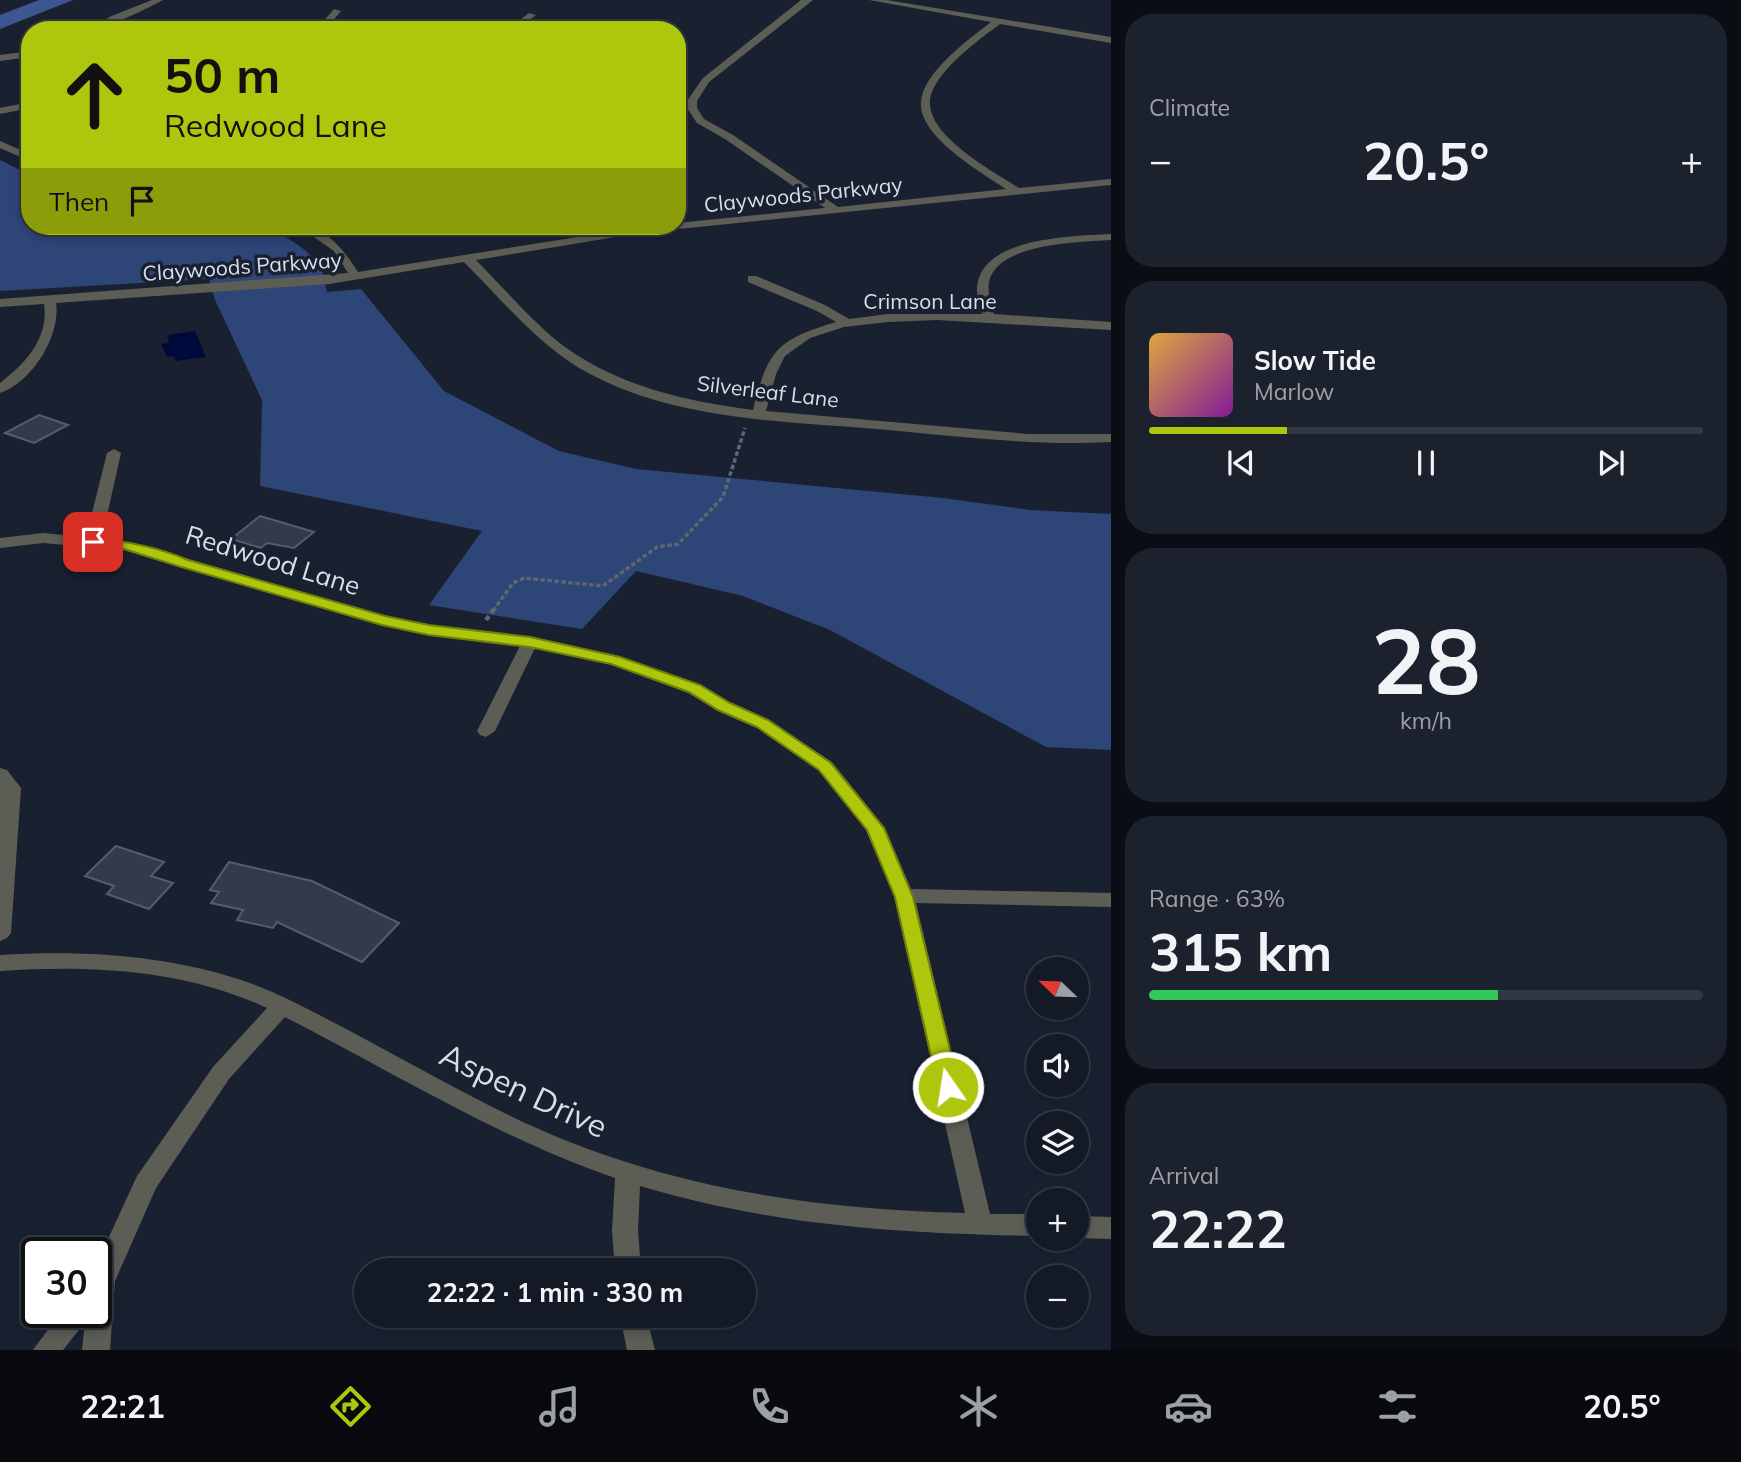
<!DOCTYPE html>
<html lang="en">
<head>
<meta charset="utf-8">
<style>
	:root { --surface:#131925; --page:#1c222d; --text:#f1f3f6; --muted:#9da0a7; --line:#323842; --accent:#aec60c }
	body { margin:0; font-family:Mulish,sans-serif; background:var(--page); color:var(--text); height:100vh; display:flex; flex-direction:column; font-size:26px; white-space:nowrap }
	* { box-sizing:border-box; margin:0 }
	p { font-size:23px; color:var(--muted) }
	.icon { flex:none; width:38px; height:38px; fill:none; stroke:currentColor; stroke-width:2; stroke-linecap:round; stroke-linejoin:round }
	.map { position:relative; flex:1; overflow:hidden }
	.drawer { display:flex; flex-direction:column; gap:14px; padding:14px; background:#0a0e14; width:630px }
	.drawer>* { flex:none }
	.guide { position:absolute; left:21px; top:21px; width:665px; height:214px; border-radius:28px; box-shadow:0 4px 10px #0003,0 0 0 2px var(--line); background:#aec60c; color:#111; overflow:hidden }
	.needle { width:46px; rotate:293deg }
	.fabs { position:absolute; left:1026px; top:957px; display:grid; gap:14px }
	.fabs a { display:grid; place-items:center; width:63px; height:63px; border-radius:50%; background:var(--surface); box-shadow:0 4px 10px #0003,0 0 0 2px var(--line); font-size:35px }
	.speed { position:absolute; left:21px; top:1237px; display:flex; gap:14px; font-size:35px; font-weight:700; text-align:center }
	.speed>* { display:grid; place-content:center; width:91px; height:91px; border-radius:50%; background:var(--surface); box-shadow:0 4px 10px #0003,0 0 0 2px var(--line); line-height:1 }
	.speed .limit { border:4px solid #111; border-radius:10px; background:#fff; color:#111 }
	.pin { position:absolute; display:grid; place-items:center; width:60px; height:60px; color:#fff; margin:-30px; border-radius:14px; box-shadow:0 4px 10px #0006 }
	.me { position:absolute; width:77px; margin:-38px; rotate:347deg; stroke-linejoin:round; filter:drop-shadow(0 0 5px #0008) }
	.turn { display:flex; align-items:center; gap:24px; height:147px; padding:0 28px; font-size:32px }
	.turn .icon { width:91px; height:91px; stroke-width:2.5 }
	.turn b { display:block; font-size:49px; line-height:60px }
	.then { display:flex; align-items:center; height:66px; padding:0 28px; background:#0003; gap:14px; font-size:26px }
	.big { font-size:52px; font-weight:700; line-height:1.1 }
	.drawer .widget { flex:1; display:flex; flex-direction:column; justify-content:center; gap:10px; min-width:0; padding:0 24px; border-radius:28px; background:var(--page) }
	.drawer .dial { align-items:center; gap:0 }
	.dial b { font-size:91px; line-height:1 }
	.song { display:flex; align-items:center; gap:21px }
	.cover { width:84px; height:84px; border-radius:10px; background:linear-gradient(135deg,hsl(40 70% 55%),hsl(290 70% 35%)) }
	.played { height:7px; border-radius:4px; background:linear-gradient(90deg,var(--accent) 25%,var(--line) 25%) }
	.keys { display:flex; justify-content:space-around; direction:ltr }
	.heat { display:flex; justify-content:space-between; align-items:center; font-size:38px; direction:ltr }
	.charge { height:10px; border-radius:5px; background:linear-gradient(90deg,#34c759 63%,var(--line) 0) }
	.trip { position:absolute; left:354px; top:1258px; width:402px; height:70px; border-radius:35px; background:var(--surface); box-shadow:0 4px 10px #0003,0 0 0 2px var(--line); font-weight:700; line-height:70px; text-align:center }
	.menu { display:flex; height:112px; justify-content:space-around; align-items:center; background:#080a0f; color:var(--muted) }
	.menu .icon { width:49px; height:49px }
	.menu .active { color:var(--accent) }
	.menu b { font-size:32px; color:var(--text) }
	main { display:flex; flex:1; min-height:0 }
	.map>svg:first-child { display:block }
	.green { fill:#2e4577 }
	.forest { fill:#3c568f }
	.water { fill:#00093c }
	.building { fill:#323b4d; stroke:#535d70; stroke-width:2 }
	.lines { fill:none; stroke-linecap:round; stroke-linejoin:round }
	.path-far1 { stroke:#5e6674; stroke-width:3.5; stroke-dasharray:4.5 2.5; stroke-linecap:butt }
	.path { stroke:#5e6674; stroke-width:4.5; stroke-dasharray:5 3.5; stroke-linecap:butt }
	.minor { fill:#5c5e55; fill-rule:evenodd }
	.route { fill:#aec60c; stroke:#718108; stroke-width:2 }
	.labels { text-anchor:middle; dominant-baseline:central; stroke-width:7; stroke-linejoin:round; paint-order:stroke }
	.far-street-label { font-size:21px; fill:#d9dfea; stroke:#192131 }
	.street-label { font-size:26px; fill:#d9dfea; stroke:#192131 }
	.near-street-label { font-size:32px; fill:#d9dfea; stroke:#192131 }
</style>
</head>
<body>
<main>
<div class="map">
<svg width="1111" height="1350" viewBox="0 0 1111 1350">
	<rect width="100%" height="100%" fill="#192131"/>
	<path class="green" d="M0,160L30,175V226H258C280,232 305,246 319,265C324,272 325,284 327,292L361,289L444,391L559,451L636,469L943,498L1030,510L1111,514V750L1046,747L830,630L743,596L636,571L582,629L429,605L482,531L260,486L262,400L215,300L209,279L0,291Z"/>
	<path class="forest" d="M39,0H73L0,29V15Z"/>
	<path class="water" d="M195,331L206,357L176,361L174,356L167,357L161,344L169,343L167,335Z"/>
	<path class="building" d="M39,415L68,425L34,443L5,433Z
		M260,516L314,532L294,548L267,543L261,548L231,539Z
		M116,846L164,862L151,876L173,883L149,909L107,894L114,886L85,876Z
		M229,862L312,881L399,923L362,962L277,922L273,928L237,920L243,910L211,903L219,892L210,890Z"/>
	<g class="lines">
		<path class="path-far1" d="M493,611L513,583L524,578L603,586L657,547L678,544L723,497L745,428"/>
		<path class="path" d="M486,620L494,609"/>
		<path class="minor" d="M152,0H163C153,6 102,30 93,30L109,17Z
			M801,0H813L709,82L697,101V108L704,119L733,135L838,207L1006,189C982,173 919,137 921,103C922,73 969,39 991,22L869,0H887L1111,37V43L1000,24C980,39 929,75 930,104C931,138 994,172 1019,188L1111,179V185L640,233L476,260C502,286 536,326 565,347C621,387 686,401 753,410C768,350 776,340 836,322L817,311L748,282V276H756L825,305L849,319L888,314H982C979,304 975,291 978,281C989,237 1074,236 1111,234V240C1080,242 997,243 989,282C987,292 992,305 994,314L1111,322V330L937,320L888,322L844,327L810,338L785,356L776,374L766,411L1028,434H1111V442C1036,446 963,437 889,430C790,421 681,422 590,374C541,348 503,301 464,262L329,284L56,303C61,335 32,383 0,393V383C26,363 49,338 44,304L0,307V299L348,273L334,251L298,226C326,226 344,250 358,272L640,227L677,226V223L825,208L725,139L697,123L687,108V101L703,78Z
			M334,9L341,11L325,30H316Z
			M529,13L536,15L517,30H507Z
			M30,51V57L0,61V55Z
			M30,102V108L0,114V108Z
			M0,141L30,154V161L0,148Z
			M114,449L121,453L102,538L130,542L385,616L429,625L530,637L615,655L700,685L730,703L769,720L832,762L885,828L911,889L1111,893V907L916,903L990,1214H1038V1236C898,1233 775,1226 640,1186L638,1231L641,1270H615L612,1231L615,1178C498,1138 395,1073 285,1017L229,1079L156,1188L115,1281L110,1350H82L85,1322L63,1350H33L61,1312H96V1265L137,1176L213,1067L267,1008C183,969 90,965 0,971V955C85,950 170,955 250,983C285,996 317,1014 350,1031C420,1068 489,1109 562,1139C690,1191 827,1210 965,1213L894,896L866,830L818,770L757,728L718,711L688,693L610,664L535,648L495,731L486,737L480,735L477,731L520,646L429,635L382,625L123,550L43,543L0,548V538L43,533L86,537L107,453Z
			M0,768L7,770L21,788L11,933L7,938L0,941Z
			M1076,1216L1111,1217V1239L1076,1238Z
			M620,1316H646L655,1350H627Z"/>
	</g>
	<path class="route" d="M93,538C126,541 158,547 188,560L385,616L429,625L530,637L620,657L700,685L730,703L768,720L831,763L884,828L913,897L959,1087L956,1093L948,1096L941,1093L938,1087L895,897L867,830L819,770L757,727L718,710L689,692L611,664L530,647L429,635L382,625L178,566L124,549L88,545V539Z"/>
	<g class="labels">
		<g class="far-street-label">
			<text transform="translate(803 194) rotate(-6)">Claywoods Parkway</text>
			<text transform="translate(242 266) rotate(-4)">Claywoods Parkway</text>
			<text x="930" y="301">Crimson Lane</text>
			<text transform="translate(768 391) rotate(7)">Silverleaf Lane</text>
		</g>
		<g class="street-label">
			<text transform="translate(273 560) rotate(17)">Redwood Lane</text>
		</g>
		<g class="near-street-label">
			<text transform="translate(524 1090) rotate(25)">Aspen Drive</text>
		</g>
	</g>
</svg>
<div class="fabs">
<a><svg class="needle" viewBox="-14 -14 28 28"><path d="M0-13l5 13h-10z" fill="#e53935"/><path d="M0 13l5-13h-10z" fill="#9da0a7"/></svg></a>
<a><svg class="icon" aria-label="sound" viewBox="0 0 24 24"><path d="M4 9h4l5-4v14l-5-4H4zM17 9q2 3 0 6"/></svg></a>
<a><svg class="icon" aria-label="layers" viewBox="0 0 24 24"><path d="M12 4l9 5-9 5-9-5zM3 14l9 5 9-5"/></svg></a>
<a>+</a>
<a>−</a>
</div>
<div class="speed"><div class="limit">30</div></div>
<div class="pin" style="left:93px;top:542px;background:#d93025"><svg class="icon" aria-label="arrive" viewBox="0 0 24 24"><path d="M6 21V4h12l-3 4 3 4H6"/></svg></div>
<svg class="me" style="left:948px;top:1087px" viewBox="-20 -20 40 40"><circle r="17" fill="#aec60c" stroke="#fff" stroke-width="3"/><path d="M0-11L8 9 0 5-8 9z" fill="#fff"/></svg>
<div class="trip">22:22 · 1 min · 330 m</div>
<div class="guide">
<div class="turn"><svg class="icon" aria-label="ahead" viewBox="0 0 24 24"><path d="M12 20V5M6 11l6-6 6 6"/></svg><div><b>50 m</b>Redwood Lane</div></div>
<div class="then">Then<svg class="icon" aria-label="arrive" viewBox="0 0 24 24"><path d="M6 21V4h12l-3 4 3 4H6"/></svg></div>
</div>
</div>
<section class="drawer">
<div class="widget"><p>Climate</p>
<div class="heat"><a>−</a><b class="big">20.5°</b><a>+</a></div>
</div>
<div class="widget">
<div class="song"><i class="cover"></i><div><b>Slow Tide</b><p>Marlow</p></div></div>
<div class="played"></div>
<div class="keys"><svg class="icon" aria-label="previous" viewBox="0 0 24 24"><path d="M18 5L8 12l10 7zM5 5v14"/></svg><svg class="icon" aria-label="pause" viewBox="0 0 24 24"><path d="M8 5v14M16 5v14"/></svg><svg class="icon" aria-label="next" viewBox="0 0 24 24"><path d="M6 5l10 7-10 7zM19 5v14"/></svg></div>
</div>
<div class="widget dial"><b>28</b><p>km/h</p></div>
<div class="widget"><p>Range · 63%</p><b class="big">315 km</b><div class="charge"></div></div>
<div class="widget"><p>Arrival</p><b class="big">22:22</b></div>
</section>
</main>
<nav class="menu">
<b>22:21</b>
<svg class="icon active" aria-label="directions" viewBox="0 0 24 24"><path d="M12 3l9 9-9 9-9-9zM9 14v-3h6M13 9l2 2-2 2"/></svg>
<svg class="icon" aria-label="music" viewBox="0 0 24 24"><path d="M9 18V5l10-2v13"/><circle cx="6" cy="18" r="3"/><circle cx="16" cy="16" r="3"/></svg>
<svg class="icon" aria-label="phone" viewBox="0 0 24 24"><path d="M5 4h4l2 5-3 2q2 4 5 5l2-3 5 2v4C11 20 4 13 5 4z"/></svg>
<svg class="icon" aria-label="climate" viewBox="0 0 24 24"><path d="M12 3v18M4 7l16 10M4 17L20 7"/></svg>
<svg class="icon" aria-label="car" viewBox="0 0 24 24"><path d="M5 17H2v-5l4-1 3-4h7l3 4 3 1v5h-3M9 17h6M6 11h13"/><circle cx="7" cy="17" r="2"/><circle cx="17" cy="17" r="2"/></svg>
<svg class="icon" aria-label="filters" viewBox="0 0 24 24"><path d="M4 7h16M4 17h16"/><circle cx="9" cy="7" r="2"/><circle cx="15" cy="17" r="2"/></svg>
<b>20.5°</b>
</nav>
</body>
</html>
